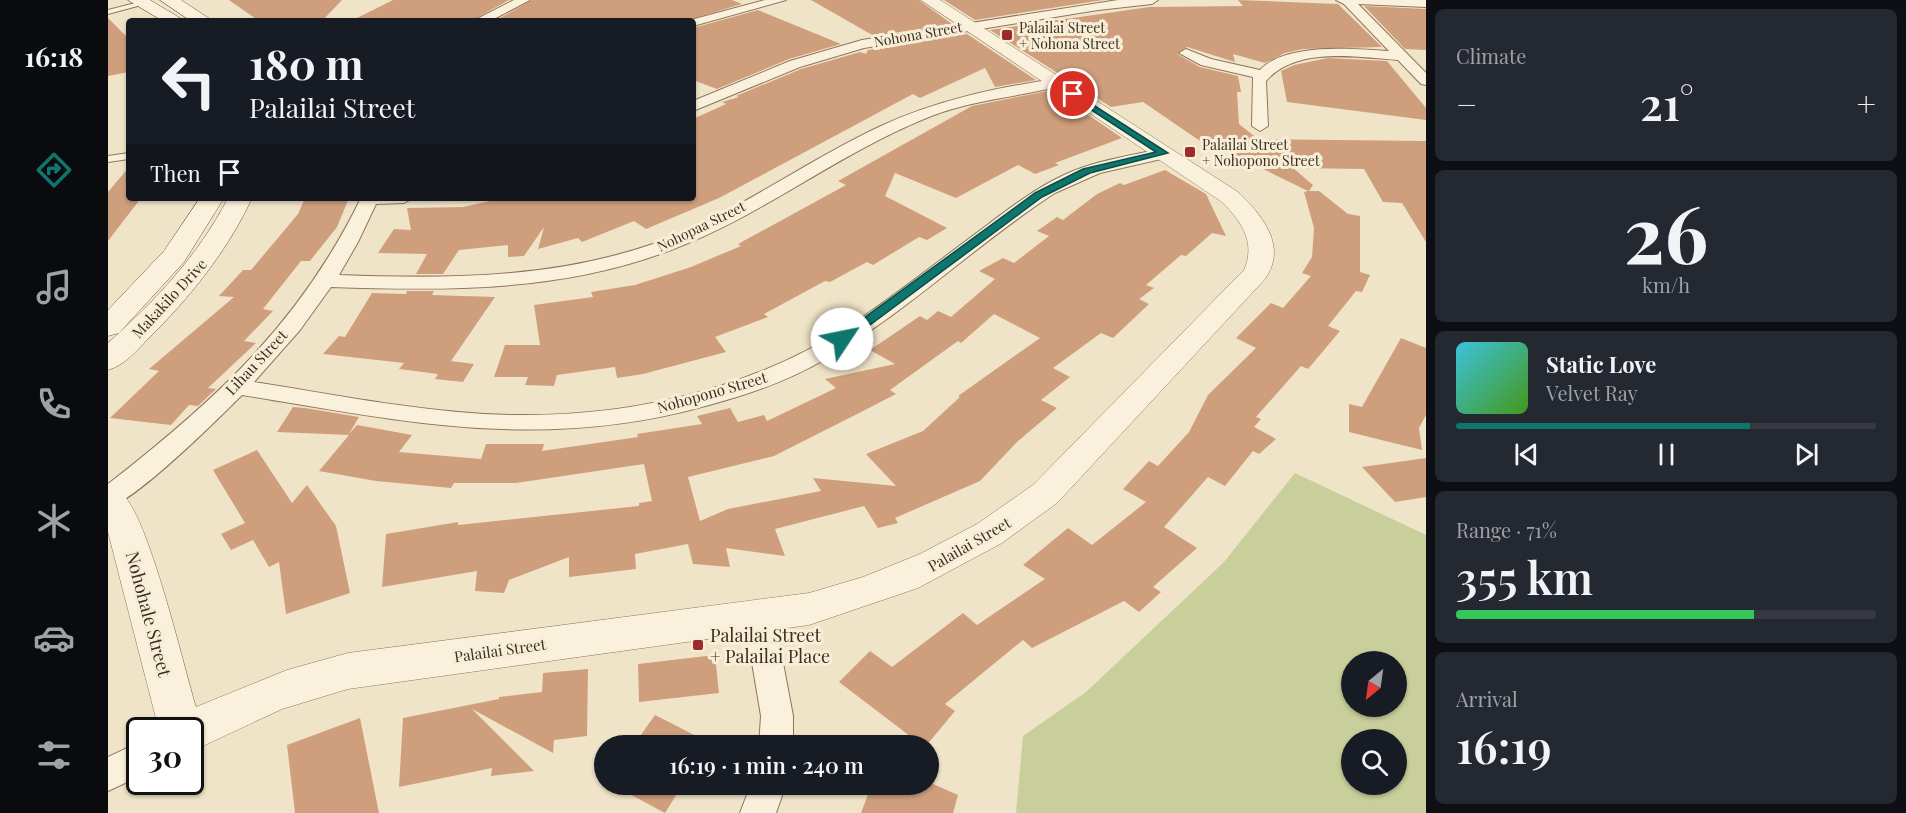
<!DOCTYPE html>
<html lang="en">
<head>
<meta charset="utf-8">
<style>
	:root { --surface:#171b24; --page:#242831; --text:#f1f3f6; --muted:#9ea1a6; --line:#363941; --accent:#0f766e }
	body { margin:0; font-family:"Playfair Display",serif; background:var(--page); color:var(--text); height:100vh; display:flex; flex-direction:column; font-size:22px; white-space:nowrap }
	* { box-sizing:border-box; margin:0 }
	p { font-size:20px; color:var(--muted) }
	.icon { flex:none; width:33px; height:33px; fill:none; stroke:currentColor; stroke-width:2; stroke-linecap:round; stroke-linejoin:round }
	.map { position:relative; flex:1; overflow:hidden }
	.panel { display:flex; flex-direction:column; gap:9px; padding:9px; background:#0d0f14; width:480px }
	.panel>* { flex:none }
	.hud { position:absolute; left:18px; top:18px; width:570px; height:183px; border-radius:6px; box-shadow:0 2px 4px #0004; background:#171b24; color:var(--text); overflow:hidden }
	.needle { width:39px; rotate:209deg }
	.tools { position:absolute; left:1233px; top:651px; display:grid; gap:12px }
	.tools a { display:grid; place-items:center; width:66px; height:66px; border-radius:50%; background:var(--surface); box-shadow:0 2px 4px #0004; font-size:30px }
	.speed { position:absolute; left:18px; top:717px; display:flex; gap:12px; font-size:30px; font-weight:700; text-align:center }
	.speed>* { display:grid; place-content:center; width:78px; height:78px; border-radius:50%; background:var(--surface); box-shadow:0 2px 4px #0004; line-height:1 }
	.speed .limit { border:3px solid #111; border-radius:9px; background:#fff; color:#111 }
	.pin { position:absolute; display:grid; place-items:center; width:51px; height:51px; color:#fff; margin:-26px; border:3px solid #fff; border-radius:50%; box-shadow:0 2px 6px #0007 }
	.me { position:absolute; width:66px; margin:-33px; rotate:56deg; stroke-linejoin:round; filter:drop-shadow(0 0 4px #0008) }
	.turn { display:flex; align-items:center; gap:21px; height:126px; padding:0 24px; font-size:27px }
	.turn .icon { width:78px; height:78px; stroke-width:2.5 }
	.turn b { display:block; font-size:42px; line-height:51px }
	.then { display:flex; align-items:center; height:57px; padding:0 24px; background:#0003; gap:12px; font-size:22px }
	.big { font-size:45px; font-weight:600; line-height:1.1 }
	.panel .tile { flex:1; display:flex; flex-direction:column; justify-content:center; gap:9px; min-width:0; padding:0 21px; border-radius:9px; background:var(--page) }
	.panel .dial { align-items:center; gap:0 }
	.dial b { font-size:78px; line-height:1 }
	.song { display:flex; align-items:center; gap:18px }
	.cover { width:72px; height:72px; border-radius:9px; background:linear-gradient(135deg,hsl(190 70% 55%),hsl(100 70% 35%)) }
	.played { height:6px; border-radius:3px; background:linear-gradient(90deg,var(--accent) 70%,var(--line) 70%) }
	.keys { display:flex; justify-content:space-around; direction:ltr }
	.heat { display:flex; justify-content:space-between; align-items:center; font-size:33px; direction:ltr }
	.charge { height:9px; border-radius:4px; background:linear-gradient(90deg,#34c759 71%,var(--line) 0) }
	.trip { position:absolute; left:486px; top:735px; width:345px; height:60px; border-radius:30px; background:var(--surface); box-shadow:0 2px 4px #0004; font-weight:600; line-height:60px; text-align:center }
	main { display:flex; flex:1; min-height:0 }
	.dock { display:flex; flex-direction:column; width:108px; justify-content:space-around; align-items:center; background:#090b0e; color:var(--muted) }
	.dock .icon { width:42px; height:42px }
	.dock .on { color:var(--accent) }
	.dock b { font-size:27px; color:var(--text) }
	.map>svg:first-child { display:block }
	.green { fill:#c9cf9b; fill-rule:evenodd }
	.building { fill:#cf9f7d; fill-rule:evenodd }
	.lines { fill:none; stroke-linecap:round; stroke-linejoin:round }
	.service-casing { stroke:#8d765c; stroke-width:2 }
	.minor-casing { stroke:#8d765c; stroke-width:2 }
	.tertiary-casing { stroke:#8d765c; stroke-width:1 }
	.secondary-casing { stroke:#6f573f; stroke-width:1 }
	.service { fill:#faf1dc; fill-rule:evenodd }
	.minor { fill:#faf1dc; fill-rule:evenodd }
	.tertiary { fill:#faf1dc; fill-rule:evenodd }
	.secondary { fill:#faf1dc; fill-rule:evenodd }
	.route { fill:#0f766e; stroke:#0a4d48; stroke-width:1.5 }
	.poi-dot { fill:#9e2a2b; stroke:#f7eed8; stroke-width:2 }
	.labels { text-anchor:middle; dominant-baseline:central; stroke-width:6; stroke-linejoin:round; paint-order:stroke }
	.far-poi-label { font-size:14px; fill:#3d2e20; stroke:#f7eed8; text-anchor:start }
	.far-street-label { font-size:14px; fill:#3d2e20; stroke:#f7eed8 }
	.street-label { font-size:15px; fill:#3d2e20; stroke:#f7eed8 }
	.near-street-label { font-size:18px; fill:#3d2e20; stroke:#f7eed8 }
	.near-poi-label { font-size:18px; fill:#3d2e20; stroke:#f7eed8; text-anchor:start }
</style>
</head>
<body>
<main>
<nav class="dock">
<b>16:18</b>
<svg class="icon on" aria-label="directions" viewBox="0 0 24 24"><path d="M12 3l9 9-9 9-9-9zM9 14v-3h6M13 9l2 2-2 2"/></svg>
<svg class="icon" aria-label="music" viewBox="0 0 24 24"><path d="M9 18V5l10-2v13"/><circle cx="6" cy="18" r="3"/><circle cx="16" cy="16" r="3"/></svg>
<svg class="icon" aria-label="phone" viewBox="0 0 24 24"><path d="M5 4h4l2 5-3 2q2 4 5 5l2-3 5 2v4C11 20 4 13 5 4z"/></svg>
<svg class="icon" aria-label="climate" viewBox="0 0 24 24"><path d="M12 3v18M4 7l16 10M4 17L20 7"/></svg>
<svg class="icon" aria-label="car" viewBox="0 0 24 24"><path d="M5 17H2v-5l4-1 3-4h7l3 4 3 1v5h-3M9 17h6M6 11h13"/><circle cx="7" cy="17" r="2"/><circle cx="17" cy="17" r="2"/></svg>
<svg class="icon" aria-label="filters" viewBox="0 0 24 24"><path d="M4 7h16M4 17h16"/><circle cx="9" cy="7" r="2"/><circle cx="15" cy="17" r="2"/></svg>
</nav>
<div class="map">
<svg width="1318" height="813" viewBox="0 0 1318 813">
	<rect width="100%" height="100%" fill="#f0e4c8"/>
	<path class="green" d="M1187,473L1318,535V813H908L915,736L978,692L1116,562ZM1244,662H1288V706H1244ZM1244,740H1288V784H1244Z"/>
	<path class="building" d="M121,0H234L214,21H151Z
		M285,0H401L363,21H243Z
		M424,0H624L634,4L577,21H387Z
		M703,0H811L844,24L766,36Z
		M836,0H995L867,20Z
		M1130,0L1230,4L1274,47L1195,49L1177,53L1157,63L1125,54L1127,62L1079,47L1069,54L1092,67L1130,76L1133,92H1129L1131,124L1150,139L1318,141V242L1294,203L1275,202L1256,169L1185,168L1205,185L1201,191H1211L1240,214L1252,216V272L1262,275L1254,292L1248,291L1220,326L1232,331L1200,369L1193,366L1148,417L1153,419L1146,427L1168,439L1151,454L1145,451L1117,486L1100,477L1056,527L1089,548L1045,587L1053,592L1031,612L1016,601L924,648L915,640L837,704L847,711L818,746H815L731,682L762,651L784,667L855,613L869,625L937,579L915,565L960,528L984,545L1038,502L1015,489L1041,461L1050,466L1081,432L1100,395L1148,348L1128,338L1163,303L1175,308L1203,276L1194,273L1204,257L1206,228L1196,192L1200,191L1100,142L1095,143L1035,102L1003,107L882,30L1041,7L1135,6Z
		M1256,6L1318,9V50L1297,49Z
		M650,10L733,44L681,59L609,89L585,80V28Z
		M0,18L21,39V72L0,76Z
		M859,34L928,80L887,87L877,68L812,98L805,94L611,198L538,229L526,221L474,242L470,238L430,249L436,227L416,256L400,257V245L351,250L335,274H308L319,254L270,253L286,229L303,230L299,208L355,207L396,198H585V119L618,104L614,102L631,97L628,96L693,69L752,52L758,54L760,50Z
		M1220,58L1279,61L1318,108V120L1179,102L1173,71L1186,65Z
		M944,90L1014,138L947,163L951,165L927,174L910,165L848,198L787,173L777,196L839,228L819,240L811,237L765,265L759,262L722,282L717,281L656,314L660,317L607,337L618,352L535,374L509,378L507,367L449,375L446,386L417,385L420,377H386L397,345H432L426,305L485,297L483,292L527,285L583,267L633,246L630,244L738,185L730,181L864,106Z
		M21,167V198H33L0,241V192Z
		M1057,170L1098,194L1118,236L1104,233L1078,256L1073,255L1038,285L1046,288L1031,299L1041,304L1005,338L993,333L945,368L962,377L933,400L949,408L909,442L872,481L787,518L790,523L770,528L756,506L667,529L677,556L618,548L622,567L585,564L580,544L527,554L528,569L461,577V557L401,580L396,593L367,591L369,571L274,587L278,534L350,522V525L531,506V503L544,501L536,464L408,483H346L343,488L268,481L211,471L241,435L169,432L185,407L197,408L251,417L241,434L249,425L304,435L291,452L373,459L378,444H436L434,451L530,437L529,434L594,424L589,416L622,408L630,422L656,415L659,421L728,388L717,379L787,364L762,350L812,316L819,320L830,311L843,317L887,279L871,271L895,258L906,263L941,236L929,231L949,217L955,220L989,194L1012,183L1016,185ZM886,314L932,338L850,396L852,397L815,431L758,454L788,486L705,478L713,491L620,509L592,521L580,477L666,456L759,409L788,394L782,390L850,341L853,343Z
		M197,198H241L229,227L202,261H193L155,309L165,311L136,341L148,343L100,388L108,389L90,406L81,405L63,425L2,418L51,371L41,369L126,297L111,296L135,270H143L190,214Z
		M299,291H326L324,295L387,297L343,361L366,364L355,382L327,379L330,374L291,369L296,363L215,354L231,336L237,337L264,293L298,294Z
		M1293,338L1318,348V415L1311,428L1314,450L1241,432V404L1254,407Z
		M149,450L184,503L199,485L228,526L242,593L178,614L171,562L161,567L145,540L123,550L113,534L137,523L105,470Z
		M1318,458V497L1287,502L1254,467Z
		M607,655L611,693L531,702L530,664Z
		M480,669L479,736L446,740L445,753L364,709L426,771L383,776L384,768L291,787L295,718L391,699V697L434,692L435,673Z
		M547,715L608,746H525Z
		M252,718L271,813H187L179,745Z
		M503,784H575L557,813Z
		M764,784H825L850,795L845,813H753Z"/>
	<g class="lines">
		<defs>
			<path id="service" d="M35,1L38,3L37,4L0,14V10Z
				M21,153V159L0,162V156Z"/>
			<path id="minor" d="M406,0H422L382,21H365Z
				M657,0H678L585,26V21H579Z
				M1010,0H1050L1044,4L990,10L756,48L692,67L585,111V101L682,61L754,40Z
				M1228,0H1318V7L1250,4L1318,73V85L1313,84L1290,60C1249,57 1188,46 1158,81L1160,126L1152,131L1144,126L1145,77L1093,65L1071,53L1078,49L1103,59L1152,70C1178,42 1246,49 1281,51L1236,4Z
				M947,79L952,80L954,83L952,86C906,98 860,100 816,119C728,155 652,217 563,250C454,292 338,291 223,287L192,330L146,382C222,394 298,409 376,414C504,421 634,395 743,325C789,294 833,259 878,226C903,207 928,188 956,175C988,160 1023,156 1056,148L1064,153L1062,157L992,173L947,193C868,244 801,311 719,358C683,380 642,394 601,405C435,452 299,422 134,395C109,420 29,499 0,508V484C108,400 192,323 253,198H305L296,203L268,204L250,242L231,275C338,279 445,279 548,243C628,214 697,161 773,126C829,100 887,88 947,79Z
				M651,603L662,606L666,615L685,716V746H651L653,716L636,615L640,606Z
				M32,742V776L0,791V757Z
				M643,784H678L668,813H632Z"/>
			<path id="tertiary" d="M813,0H832L1130,192C1154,215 1180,246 1157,279L949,503L894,543L810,588L701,625L240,689L174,709L82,752V730H51L0,532V488C4,489 10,490 13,493C40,513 76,668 88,707L179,670L240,653L701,593L755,577L812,554L869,524L925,485L1136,270C1148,242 1134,222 1114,202Z"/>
			<path id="secondary" d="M20,0H42L77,21H55Z
				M52,0H73L105,21H83Z
				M92,198H116L76,262L11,333L0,336V310L56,251Z
				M120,198H144C119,252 82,297 40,339C28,351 17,365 0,370V343C48,300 90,256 120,198Z"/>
		</defs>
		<use href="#service" class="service-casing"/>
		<use href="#minor" class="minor-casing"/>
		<use href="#tertiary" class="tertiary-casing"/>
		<use href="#secondary" class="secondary-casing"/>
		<use href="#service" class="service"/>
		<use href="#minor" class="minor"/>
		<use href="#tertiary" class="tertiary"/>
		<use href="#secondary" class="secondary"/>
	</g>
	<path class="route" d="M965,92L1060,153L982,173L934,197L739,342H730V337L927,193L975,169L1048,152L962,96Z"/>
	<g class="poi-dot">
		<rect x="893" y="29" width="12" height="12" rx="3"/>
		<rect x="1076" y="146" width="12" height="12" rx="3"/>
		<rect x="584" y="639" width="12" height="12" rx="3"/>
	</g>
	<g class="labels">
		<g class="far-poi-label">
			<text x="911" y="27">Palailai Street<tspan x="911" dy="16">+ Nohona Street</tspan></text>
			<text x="1094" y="144">Palailai Street<tspan x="1094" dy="16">+ Nohopono Street</tspan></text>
		</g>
		<g class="far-street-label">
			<text transform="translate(810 34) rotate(-10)">Nohona Street</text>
			<text transform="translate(593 226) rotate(-26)">Nohopaa Street</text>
		</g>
		<g class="street-label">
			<text transform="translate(61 298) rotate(-47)">Makakilo Drive</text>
			<text transform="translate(148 362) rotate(-47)">Lihau Street</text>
			<text transform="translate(604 392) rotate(-16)">Nohopono Street</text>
			<text transform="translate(861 544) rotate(-30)">Palailai Street</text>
			<text transform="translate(392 650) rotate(-8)">Palailai Street</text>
		</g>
		<g class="near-street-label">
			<text transform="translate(41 614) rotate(75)">Nohohale Street</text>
		</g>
		<g class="near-poi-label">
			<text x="602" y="635">Palailai Street<tspan x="602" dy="21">+ Palailai Place</tspan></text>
		</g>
	</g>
</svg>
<div class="tools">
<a><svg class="needle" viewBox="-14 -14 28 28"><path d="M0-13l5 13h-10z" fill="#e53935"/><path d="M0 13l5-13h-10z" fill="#9ea1a6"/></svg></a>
<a><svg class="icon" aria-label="search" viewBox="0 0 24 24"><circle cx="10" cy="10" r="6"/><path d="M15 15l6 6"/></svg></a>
</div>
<div class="speed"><div class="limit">30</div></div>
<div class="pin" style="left:965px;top:94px;background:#d93025"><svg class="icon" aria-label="arrive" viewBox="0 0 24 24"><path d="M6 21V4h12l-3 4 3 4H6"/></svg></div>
<svg class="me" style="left:734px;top:339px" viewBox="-20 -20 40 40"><circle r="19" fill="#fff"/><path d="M0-13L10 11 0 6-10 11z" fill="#0f766e"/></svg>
<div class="trip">16:19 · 1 min · 240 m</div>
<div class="hud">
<div class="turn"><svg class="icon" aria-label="left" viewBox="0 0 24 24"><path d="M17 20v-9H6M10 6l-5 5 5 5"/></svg><div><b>180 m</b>Palailai Street</div></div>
<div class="then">Then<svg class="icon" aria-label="arrive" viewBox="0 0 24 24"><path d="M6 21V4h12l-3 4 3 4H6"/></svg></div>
</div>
</div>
<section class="panel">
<div class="tile"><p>Climate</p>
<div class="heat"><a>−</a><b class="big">21°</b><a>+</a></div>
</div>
<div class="tile dial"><b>26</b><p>km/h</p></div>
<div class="tile">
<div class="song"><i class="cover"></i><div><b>Static Love</b><p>Velvet Ray</p></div></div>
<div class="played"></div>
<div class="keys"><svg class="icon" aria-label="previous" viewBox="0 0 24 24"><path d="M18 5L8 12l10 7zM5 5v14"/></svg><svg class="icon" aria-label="pause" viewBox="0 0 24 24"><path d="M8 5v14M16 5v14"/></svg><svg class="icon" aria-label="next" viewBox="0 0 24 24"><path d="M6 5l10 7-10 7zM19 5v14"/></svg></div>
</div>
<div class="tile"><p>Range · 71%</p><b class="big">355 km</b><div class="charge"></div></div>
<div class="tile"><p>Arrival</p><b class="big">16:19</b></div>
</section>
</main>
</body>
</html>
